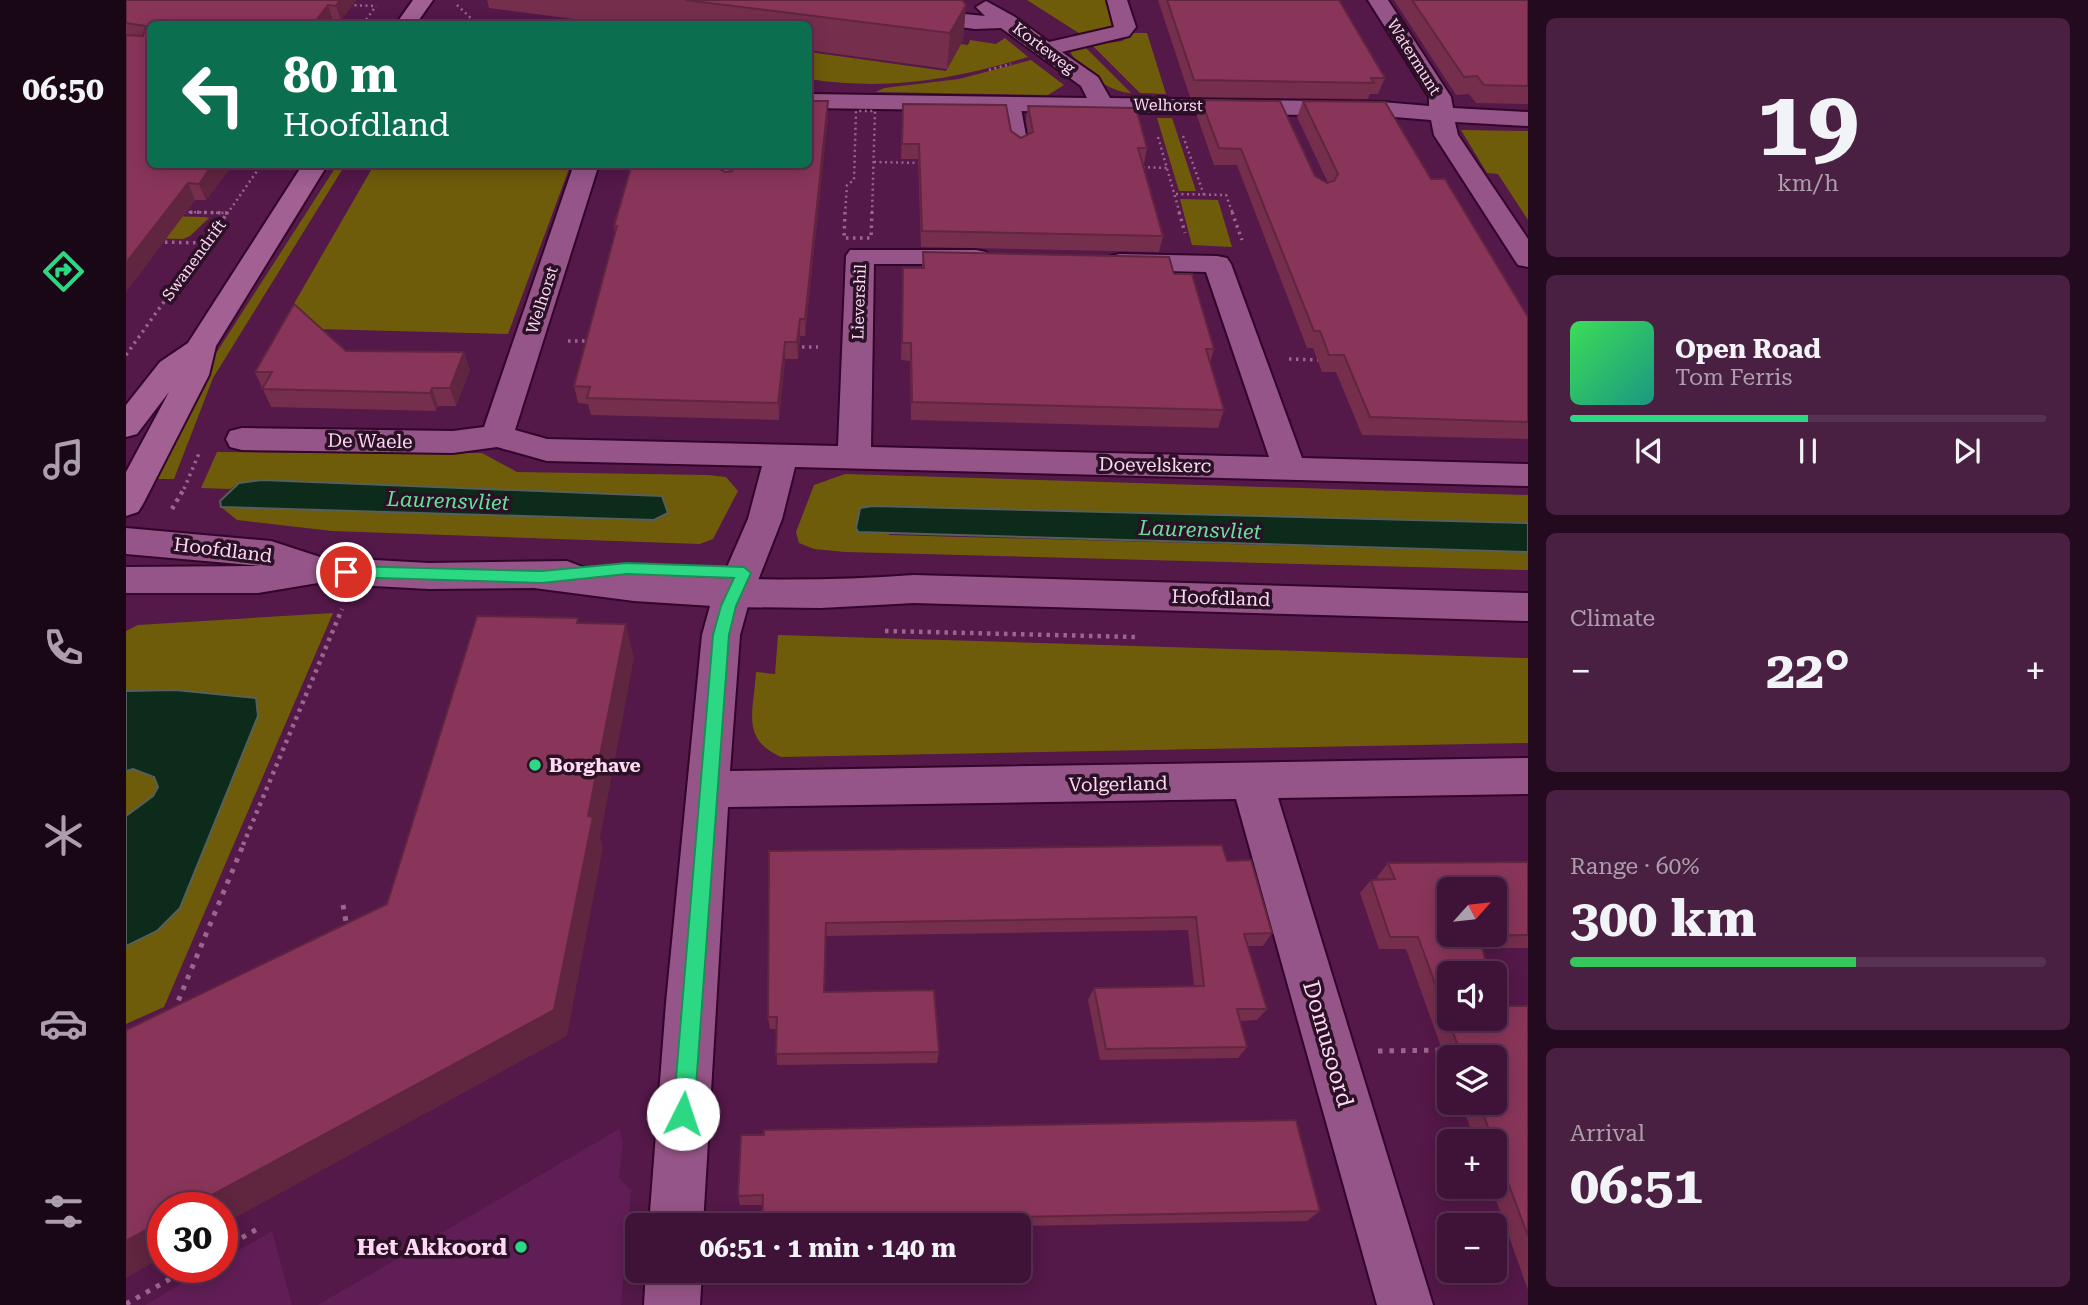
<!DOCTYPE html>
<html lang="en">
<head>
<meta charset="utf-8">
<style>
	:root { --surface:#3f1237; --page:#4a2042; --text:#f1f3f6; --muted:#ad9ead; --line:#583252; --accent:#2dd884 }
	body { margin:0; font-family:"Roboto Serif",serif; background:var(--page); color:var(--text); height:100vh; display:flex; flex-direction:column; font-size:26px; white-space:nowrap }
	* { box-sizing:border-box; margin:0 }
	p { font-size:23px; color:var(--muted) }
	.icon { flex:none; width:38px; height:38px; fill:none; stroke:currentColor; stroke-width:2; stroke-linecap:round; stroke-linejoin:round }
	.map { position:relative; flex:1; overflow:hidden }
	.panel { display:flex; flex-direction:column; gap:18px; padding:18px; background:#230a1e; width:560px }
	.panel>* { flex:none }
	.banner { position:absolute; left:21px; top:21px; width:665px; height:147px; border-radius:10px; box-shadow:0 4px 18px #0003,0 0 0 2px var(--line); background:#0b6e4f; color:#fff; overflow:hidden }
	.needle { width:46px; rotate:63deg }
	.fabs { position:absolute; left:1311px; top:877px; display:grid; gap:14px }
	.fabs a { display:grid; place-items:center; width:70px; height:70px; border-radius:10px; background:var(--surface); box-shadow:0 4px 18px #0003,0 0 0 2px var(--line); font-size:35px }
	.speed { position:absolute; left:21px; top:1192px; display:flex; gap:14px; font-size:35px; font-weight:700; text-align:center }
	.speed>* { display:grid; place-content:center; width:91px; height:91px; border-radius:50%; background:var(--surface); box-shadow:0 4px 18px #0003,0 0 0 2px var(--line); line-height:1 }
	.speed .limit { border:10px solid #d22; background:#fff; color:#111 }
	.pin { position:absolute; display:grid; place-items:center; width:60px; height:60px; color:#fff; margin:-30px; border:4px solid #fff; border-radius:50%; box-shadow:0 2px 7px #0007 }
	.me { position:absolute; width:77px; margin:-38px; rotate:4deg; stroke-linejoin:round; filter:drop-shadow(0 0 5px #0008) }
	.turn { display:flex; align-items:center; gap:24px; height:147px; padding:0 21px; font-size:32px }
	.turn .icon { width:91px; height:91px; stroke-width:2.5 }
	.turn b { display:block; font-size:49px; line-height:60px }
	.big { font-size:52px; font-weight:700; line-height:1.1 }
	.panel .card { flex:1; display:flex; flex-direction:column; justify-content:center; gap:10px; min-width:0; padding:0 24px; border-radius:10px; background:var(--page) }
	.panel .dial { align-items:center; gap:0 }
	.dial b { font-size:91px; line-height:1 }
	.song { display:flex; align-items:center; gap:21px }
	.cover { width:84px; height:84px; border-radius:10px; background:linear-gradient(135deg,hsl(130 70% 55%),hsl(170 70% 35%)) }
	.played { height:7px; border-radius:4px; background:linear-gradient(90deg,var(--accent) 50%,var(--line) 50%) }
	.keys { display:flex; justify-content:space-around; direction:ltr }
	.heat { display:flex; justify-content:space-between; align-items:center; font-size:38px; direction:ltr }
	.charge { height:10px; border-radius:5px; background:linear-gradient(90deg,#34c759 60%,var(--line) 0) }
	.trip { position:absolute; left:499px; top:1213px; width:406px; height:70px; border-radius:10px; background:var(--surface); box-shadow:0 4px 18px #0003,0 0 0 2px var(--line); font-weight:700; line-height:70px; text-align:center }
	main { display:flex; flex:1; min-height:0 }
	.tabs { display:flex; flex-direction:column; width:126px; justify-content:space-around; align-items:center; background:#190716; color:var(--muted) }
	.tabs .icon { width:49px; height:49px }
	.tabs .selected { color:var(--accent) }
	.tabs b { font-size:32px; color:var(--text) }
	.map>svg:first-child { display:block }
	.built { fill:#611e56 }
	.green { fill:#6e5c0a }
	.water { fill:#0d2b1a; stroke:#555f5b; stroke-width:2 }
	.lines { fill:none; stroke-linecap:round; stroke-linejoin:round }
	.service-casing { stroke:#32052b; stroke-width:4 }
	.minor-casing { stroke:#32052b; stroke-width:4 }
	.tertiary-casing { stroke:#32052b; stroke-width:4 }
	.secondary-casing { stroke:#32052b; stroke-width:4 }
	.path-far3 { stroke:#99668e; stroke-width:2.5; stroke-dasharray:2 3.5; stroke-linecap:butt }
	.path-far2 { stroke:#99668e; stroke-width:3.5; stroke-dasharray:2.5 4.5; stroke-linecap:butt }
	.path-far1 { stroke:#99668e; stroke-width:4.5; stroke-dasharray:3.5 5; stroke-linecap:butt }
	.path { stroke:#99668e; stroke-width:5; stroke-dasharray:4.5 7; stroke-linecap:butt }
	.service { fill:#965588; fill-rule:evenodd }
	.minor { fill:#965588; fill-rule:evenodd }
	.tertiary { fill:#965588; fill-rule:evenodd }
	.secondary { fill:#a26093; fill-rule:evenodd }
	.wall { fill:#762e4d }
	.shaded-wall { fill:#60253f }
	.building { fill:#89355a; stroke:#60253f; stroke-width:2; fill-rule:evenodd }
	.route { fill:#2dd884; stroke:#1d8c56; stroke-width:2 }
	.poi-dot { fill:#2dd884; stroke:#2b1125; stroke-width:2.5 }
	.labels { text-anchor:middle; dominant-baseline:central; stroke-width:7; stroke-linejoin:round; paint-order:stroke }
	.far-street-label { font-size:16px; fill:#fed8f4; stroke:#2b1125 }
	.street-label { font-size:19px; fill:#fed8f4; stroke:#2b1125 }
	.poi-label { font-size:19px; font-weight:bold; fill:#fed8f4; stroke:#2b1125; text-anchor:start }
	.water-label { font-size:21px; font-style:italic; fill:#66e29a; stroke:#2b1125 }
	.near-street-label { font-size:23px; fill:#fed8f4; stroke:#2b1125 }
	.near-poi-label { font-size:23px; font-weight:bold; fill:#fed8f4; stroke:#2b1125; text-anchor:end }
</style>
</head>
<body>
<main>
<nav class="tabs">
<b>06:50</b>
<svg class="icon selected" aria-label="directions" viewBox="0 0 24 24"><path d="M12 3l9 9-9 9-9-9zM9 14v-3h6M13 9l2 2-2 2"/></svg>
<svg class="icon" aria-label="music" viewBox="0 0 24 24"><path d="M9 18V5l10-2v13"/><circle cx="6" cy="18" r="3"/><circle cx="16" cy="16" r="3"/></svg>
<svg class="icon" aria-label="phone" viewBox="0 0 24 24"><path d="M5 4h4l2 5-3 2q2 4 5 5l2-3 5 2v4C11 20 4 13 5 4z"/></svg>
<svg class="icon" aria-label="climate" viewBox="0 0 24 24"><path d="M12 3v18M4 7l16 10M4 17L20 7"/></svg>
<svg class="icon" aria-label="car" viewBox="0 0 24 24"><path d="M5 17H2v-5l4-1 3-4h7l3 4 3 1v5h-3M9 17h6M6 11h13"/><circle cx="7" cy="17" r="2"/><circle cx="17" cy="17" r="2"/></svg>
<svg class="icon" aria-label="filters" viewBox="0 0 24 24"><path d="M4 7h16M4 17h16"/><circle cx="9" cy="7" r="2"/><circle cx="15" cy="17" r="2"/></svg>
</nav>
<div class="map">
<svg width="1402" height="1305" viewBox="0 0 1402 1305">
	<rect width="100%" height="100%" fill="#541849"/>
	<path class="built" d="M493,1129L497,1141L493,1178L505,1190L495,1305H192Z
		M146,1231L166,1305H19L84,1267H96V1260Z"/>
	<path class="green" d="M901,0H979L986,26L979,32L959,37Z
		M1007,33H1021L1040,94L1014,93L966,45L996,41Z
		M879,38L902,57C826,80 761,91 683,79V52L820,71L835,44L842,45L844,40L870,44Z
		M958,46L1005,93C985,93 952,70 944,51Z
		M905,60L938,85L922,95L750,92L758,88L833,79Z
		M1031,118H1046L1070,191H1053Z
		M1335,130L1402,131V220L1372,174L1361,173Z
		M211,165H219L87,378L48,479H27L76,375Z
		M248,165L444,166L382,334L154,328Z
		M1054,199L1092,200L1106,247L1066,245Z
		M0,215L79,217L83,218L64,236L57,239L0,238Z
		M91,452L356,453L391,472L582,475L600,477L612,491L587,539L574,544L206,531L111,520L95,507L528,520L536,496L136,480L113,483L104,489L75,488Z
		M719,474L1402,495V523L734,508L764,535L1402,552V570L719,552L688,549L673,543L670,532L688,485Z
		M207,613L38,1007L0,1024V946L31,931L49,690L0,691V631L12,625Z
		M652,635L1402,658V743L655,757C614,739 628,711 630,672L649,674Z
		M7,769L29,777L32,787L27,796L0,816V771Z"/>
	<path class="water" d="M136,480L536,496L542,513L528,520L95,507L94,501L113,483Z
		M747,506L1402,523V552L732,532L730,528L734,508Z
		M49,690L130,698L132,716L54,908L31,931L0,946V816L27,796L32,787L28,777L7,769L0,771V691Z"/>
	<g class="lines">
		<defs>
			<path id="service" d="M886,98L894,103L902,146L894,151L886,146L878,103Z
				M595,164H612L607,185L601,186L592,181Z"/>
			<path id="minor" d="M981,0H1001L1010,27L1003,36L936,52L972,77L984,98L1256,102L1303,106V97L1242,0H1262L1325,97L1327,108L1402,112V126L1329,122L1332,135L1402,239V267L1392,265L1388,259L1308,135L1305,120L1256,116L682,108V94L961,98L955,86L875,28L849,29L787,21L777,15L787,9L859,16L850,7L860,1L889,17L923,42L988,27Z
				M448,164H473L389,430L421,439L712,446L720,256L724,250H850L860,252L864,258L860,264H748L745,447L1143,457L1080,272L994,270L984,268L980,262L984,256L994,254L1091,256L1101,258L1105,264L1176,458L1402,464V486L669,467L656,519L622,606L614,635L604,771L1402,758V794L1152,798L1307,1305H1251L1110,799L602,807L577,1225H523L540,1003L576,635L584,606L622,519L636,466L421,461L371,447L327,453L116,450L104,447L100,439L104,431L116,428L327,431L358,427Z
				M520,1270H576L574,1305H518Z"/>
			<path id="tertiary" d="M0,528L145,541L194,557L303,563L441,561L462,569C571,580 679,583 788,575L1402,593V621L788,603L695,608L602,607L508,601L408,588L303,589L192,583L132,593H0V567L135,566L0,554Z"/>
			<path id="secondary" d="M287,0H307L290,24H270Z
				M177,164H202L90,346L83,375L17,504L12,512L0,516V472L43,392L11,434L0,437V405L34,362L62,343Z"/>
		</defs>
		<use href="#service" class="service-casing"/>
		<use href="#minor" class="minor-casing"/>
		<use href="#tertiary" class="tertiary-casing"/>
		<use href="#secondary" class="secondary-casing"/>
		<path class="path-far3" d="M223,5L250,6
			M331,5L351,24
			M237,24L250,6
			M863,70L885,64
			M1057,136L1078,195
			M1032,137L1054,214
			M748,162L796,163
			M1011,167L1042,168
			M1050,194L1100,195L1107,214
			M57,212L102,213
			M101,214L136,164
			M719,214L721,185L728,180L730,111H749L746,214"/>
		<path class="path-far2" d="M57,212L102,213
			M719,212L718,238H745L746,212
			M1053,212L1059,233
			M1106,212L1116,240
			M32,242L80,243
			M442,341H465
			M669,347H692
			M0,355L102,212
			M1163,359L1196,360
			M58,489L74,451"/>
		<path class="path-far1" d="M46,509L59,487
			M759,631L1009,637
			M117,845L216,609"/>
		<path class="path" d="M217,905L221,927
			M48,1011L118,843
			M1252,1051L1321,1050
			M96,1249L133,1228
			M0,1304L65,1267"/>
		<use href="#service" class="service"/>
		<use href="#minor" class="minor"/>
		<use href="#tertiary" class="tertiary"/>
		<use href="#secondary" class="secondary"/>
	</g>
	<path class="wall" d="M0,0H230L215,20H207L204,24H24V164H107L80,200H69L0,292Z
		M361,0H836L840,5L837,40L821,69L682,50V24H487L363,8Z
		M1032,0H1213L1259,78L1252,94H1244L1242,99L1064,97Z
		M1268,0H1402V104L1350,103L1343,94L1330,95Z
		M1075,100L1189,176L1201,183H1202L1171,117L1177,101L1305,179L1402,317V439L1236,435L1210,372H1196L1187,348H1181L1111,165H1088L1071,116Z
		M702,101V117L679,336H674L672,359H659L653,420L465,415L462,404L452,403L448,386L489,234L488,226L506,164H593L592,168L599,172L606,171Z
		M777,104L885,131L895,138L902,134L900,121L902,106L1021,148L1018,164H1016L1037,236L1033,252L795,247L792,159H775Z
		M797,252L1048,274L1088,349L1084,363L1098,410L1092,428L785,420L784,361L775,360L777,268H796Z
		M220,351L344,370L330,406H312L310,411L145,407L129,372Z
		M643,851L1101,861L1146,933L1137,946H1122L1141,1009L1131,1020L1114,1021L1121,1047L1112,1058L974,1060L962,1000L968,988L1068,986L1062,930L700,936L698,992L813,1052L811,1063L651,1065L650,1029H644L642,1017Z
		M1402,862V948H1356L1372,1006H1402V1290L1365,1186H1368V1141H1349L1335,1102H1368V1057H1323V1069L1280,949H1253L1234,893L1245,880H1252L1251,877L1262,863Z
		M615,1135L1194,1211L1181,1221L892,1226L637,1225V1205H614L612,1196Z"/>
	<path class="shaded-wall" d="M214,0H230L215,20L210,6Z
		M202,5L207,20L204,24H187Z
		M840,5L837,40L821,69L824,33Z
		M702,101V117L679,336V319Z
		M87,164H107L80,200L73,184Z
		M62,183L69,200L0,292V263Z
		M674,319V336L672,359L671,342Z
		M659,342V359L653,420L652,403Z
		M338,352L344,370L330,406L324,388Z
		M306,388L312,406L310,411L304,393Z
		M500,624L508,658L474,838L477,847L441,1036L96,1225V1208H62L462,816Z
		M37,1221V1257L0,1278V1241Z"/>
	<path class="building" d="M0,0H214L210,6L202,5L187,24H24V164H87L73,184L62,183L0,263V35L17,36L20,26L0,23Z
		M559,0H836L840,5L824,33Z
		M1041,0H1213L1259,78H1245L1248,83L1068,80Z
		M1286,0H1402V86L1358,85L1351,76L1338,77Z
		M1075,100L1154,101L1189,176L1201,183L1208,181L1212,174L1177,101L1259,102L1305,179H1319L1402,317V422L1244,417L1218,355H1203L1194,331H1188L1115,149L1093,148Z
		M682,101H702L679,319H674L671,342H659L652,403L461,398L464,387L448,386L491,226H488L506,164H589L588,166L599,172L606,171L608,164H682Z
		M777,104L880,105L885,131L895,138L907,132L902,106L1010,108L1021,148H1012L1037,236L796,231L793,144H776Z
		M797,252L1043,257L1048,274H1066L1088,349H1080L1098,410L786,402L785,343H776L777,268H798Z
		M168,304L220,351L338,352L324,388H306L304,393L136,389L146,372H129Z
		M351,616L452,618L451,623L500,624L462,816L467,817L428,1010L62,1208H37V1221L0,1241V1030L261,904Z
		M1096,845L1101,861L1125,860L1146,933L1118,934L1141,1009H1111L1121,1047L980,1049L968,988L1078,986L1070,917L700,923L698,992L808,990L813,1052L650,1054L651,1017H642L643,851Z
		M1402,862V935L1353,936L1363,973H1323V1018H1368V992L1372,1006H1402V1236L1368,1145V1141H1367L1353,1102H1368V1057H1336L1292,937H1264L1245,880L1269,879L1262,863ZM1323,889H1368V934H1323Z
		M1170,1120L1194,1211L636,1222L637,1195L612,1196L615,1135H638V1130Z"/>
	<path class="route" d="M501,563L618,567L625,573L610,606L603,635L568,1114L565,1122L557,1125L550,1122L547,1114L587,635L595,606L608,578L501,574L416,583L220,577L212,572L220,566L416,571Z"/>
	<g class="poi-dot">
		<circle cx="409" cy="765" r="7"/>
		<circle cx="395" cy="1247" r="7"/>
	</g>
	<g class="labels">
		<g class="far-street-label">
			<text transform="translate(918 48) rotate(37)">Korteweg</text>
			<text transform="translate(1288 57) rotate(58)">Watermunt</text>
			<text transform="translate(1042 105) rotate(1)">Welhorst</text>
			<text transform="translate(68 260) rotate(-54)">Swanendrift</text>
			<text transform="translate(416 300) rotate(-72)">Welhorst</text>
			<text transform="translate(733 302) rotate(-88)">Lievershil</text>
		</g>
		<g class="street-label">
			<text transform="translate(244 441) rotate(1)">De Waele</text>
			<text transform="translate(1029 465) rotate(1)">Doevelskerc</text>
			<text transform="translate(97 550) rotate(7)">Hoofdland</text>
			<text transform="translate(1095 598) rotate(2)">Hoofdland</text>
			<text transform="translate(992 784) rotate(-1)">Volgerland</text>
		</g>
		<g class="poi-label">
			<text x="423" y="765">Borghave</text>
		</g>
		<g class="water-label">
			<text transform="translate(322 501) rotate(2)">Laurensvliet</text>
			<text transform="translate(1074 530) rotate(2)">Laurensvliet</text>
		</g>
		<g class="near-street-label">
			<text transform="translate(1202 1044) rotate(74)">Domusoord</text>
		</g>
		<g class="near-poi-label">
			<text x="381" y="1247">Het Akkoord</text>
		</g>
	</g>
</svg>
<div class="fabs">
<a><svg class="needle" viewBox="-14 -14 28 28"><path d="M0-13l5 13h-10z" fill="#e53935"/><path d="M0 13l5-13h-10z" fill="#ad9ead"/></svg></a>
<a><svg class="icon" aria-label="sound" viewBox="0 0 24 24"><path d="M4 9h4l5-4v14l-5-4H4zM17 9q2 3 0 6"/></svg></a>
<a><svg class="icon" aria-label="layers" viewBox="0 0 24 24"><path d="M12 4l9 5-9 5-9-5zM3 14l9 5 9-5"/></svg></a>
<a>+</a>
<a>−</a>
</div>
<div class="speed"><div class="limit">30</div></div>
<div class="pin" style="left:220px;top:572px;background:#d93025"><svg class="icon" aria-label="arrive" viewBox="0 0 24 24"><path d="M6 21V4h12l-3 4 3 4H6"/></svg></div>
<svg class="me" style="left:557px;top:1114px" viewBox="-20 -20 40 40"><circle r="19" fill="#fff"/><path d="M0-13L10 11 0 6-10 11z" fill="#2dd884"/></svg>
<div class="trip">06:51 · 1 min · 140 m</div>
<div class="banner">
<div class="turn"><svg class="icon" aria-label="left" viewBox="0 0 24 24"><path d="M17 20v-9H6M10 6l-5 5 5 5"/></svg><div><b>80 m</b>Hoofdland</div></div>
</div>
</div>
<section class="panel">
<div class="card dial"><b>19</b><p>km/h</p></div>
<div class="card">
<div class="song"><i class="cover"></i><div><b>Open Road</b><p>Tom Ferris</p></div></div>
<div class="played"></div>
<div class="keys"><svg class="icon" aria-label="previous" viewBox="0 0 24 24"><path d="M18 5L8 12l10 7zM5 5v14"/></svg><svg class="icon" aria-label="pause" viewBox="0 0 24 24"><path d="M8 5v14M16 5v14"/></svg><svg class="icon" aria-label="next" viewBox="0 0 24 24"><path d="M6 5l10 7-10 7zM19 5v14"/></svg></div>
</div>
<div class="card"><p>Climate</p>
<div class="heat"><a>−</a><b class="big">22°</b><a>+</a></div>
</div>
<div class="card"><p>Range · 60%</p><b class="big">300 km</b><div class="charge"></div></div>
<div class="card"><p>Arrival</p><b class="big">06:51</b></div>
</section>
</main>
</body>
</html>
